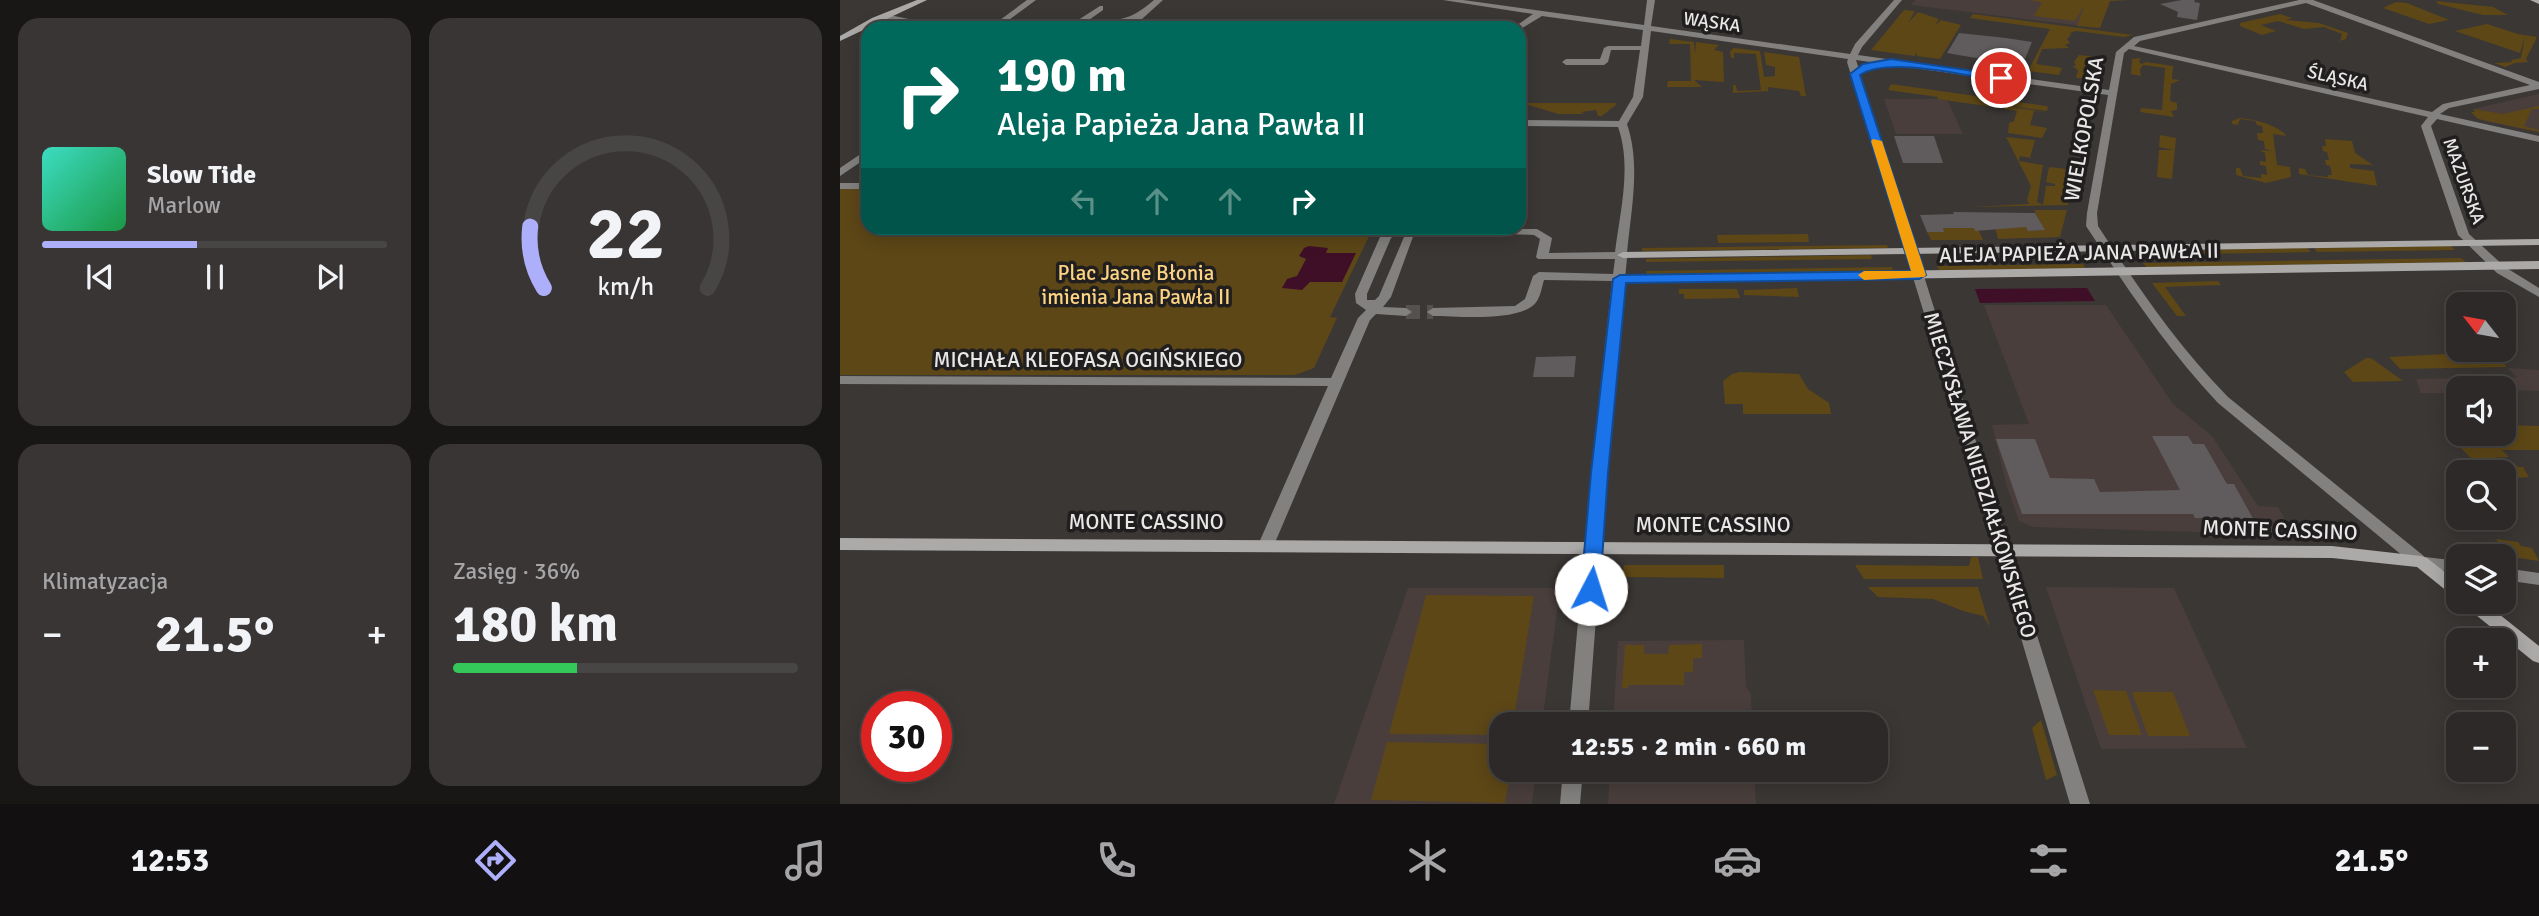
<!DOCTYPE html>
<html lang="pl">
<head>
<meta charset="utf-8">
<style>
	:root { --surface:#2c2928; --page:#383534; --text:#f1f3f6; --muted:#a6a6a8; --line:#484545; --accent:#adaffb }
	body { margin:0; font-family:Signika,sans-serif; background:var(--page); color:var(--text); height:100vh; display:flex; flex-direction:column; font-size:26px; white-space:nowrap }
	* { box-sizing:border-box; margin:0 }
	p { font-size:23px; color:var(--muted) }
	.icon { flex:none; width:38px; height:38px; fill:none; stroke:currentColor; stroke-width:2; stroke-linecap:round; stroke-linejoin:round }
	.map { position:relative; flex:1; overflow:hidden }
	.drawer { display:flex; flex-direction:column; gap:18px; padding:18px; background:#181716; width:840px }
	.drawer>* { flex:none }
	.banner { position:absolute; left:21px; top:21px; width:665px; height:214px; border-radius:21px; box-shadow:0 4px 18px #0003,0 0 0 2px var(--line); background:#00695c; color:#fff; overflow:hidden }
	.needle { width:46px; rotate:301deg }
	.buttons { position:absolute; left:1606px; top:292px; display:grid; gap:14px }
	.buttons a { display:grid; place-items:center; width:70px; height:70px; border-radius:14px; background:var(--surface); box-shadow:0 4px 18px #0003,0 0 0 2px var(--line); font-size:35px }
	.speed { position:absolute; left:21px; top:691px; display:flex; gap:14px; font-size:35px; font-weight:700; text-align:center }
	.speed>* { display:grid; place-content:center; width:91px; height:91px; border-radius:50%; background:var(--surface); box-shadow:0 4px 18px #0003,0 0 0 2px var(--line); line-height:1 }
	.speed .limit { border:10px solid #d22; background:#fff; color:#111 }
	.pin { position:absolute; display:grid; place-items:center; width:60px; height:60px; color:#fff; margin:-30px; border:4px solid #fff; border-radius:50%; box-shadow:0 2px 7px #0007 }
	.me { position:absolute; width:77px; margin:-38px; rotate:5deg; stroke-linejoin:round; filter:drop-shadow(0 0 5px #0008) }
	.turn { display:flex; align-items:center; gap:24px; height:147px; padding:0 21px; font-size:32px }
	.turn .icon { width:91px; height:91px; stroke-width:2.5 }
	.turn b { display:block; font-size:49px; line-height:60px }
	.lanes { display:flex; align-items:center; height:66px; padding:0 21px; background:#0003; justify-content:center; gap:35px; direction:ltr }
	.lanes .off { opacity:.35 }
	.big { font-size:52px; font-weight:700; line-height:1.1 }
	.drawer .tile { flex:1; display:flex; flex-direction:column; justify-content:center; gap:10px; min-width:0; padding:0 24px; border-radius:21px; background:var(--page) }
	.drawer .dial { align-items:center; gap:0 }
	.dial svg { height:182px; overflow:visible; fill:none; stroke:var(--line); stroke-width:7; stroke-linecap:round; text-anchor:middle }
	.dial text { fill:var(--text); stroke:none }
	.song { display:flex; align-items:center; gap:21px }
	.cover { width:84px; height:84px; border-radius:10px; background:linear-gradient(135deg,hsl(170 70% 55%),hsl(140 70% 35%)) }
	.played { height:7px; border-radius:4px; background:linear-gradient(90deg,var(--accent) 45%,var(--line) 45%) }
	.keys { display:flex; justify-content:space-around; direction:ltr }
	.heat { display:flex; justify-content:space-between; align-items:center; font-size:38px; direction:ltr }
	.charge { height:10px; border-radius:5px; background:linear-gradient(90deg,#34c759 36%,var(--line) 0) }
	.drawer .tiles { flex:1; display:grid; gap:18px; grid-template-columns:repeat(2,1fr) }
	.trip { position:absolute; left:649px; top:712px; width:399px; height:70px; border-radius:21px; background:var(--surface); box-shadow:0 4px 18px #0003,0 0 0 2px var(--line); font-weight:700; line-height:70px; text-align:center }
	.tab-bar { display:flex; height:112px; justify-content:space-around; align-items:center; background:#121010; color:var(--muted) }
	.tab-bar .icon { width:49px; height:49px }
	.tab-bar .current { color:var(--accent) }
	.tab-bar b { font-size:32px; color:var(--text) }
	main { display:flex; flex:1; min-height:0 }
	.map>svg:first-child { display:block }
	.built { fill:#493e3c }
	.green { fill:#5d4717 }
	.water { fill:#3f0f28 }
	.building { fill:#605b5c }
	.lines { fill:none; stroke-linecap:round; stroke-linejoin:round }
	.street-tunnel-far1 { stroke:#555150; stroke-width:10; stroke-dasharray:10 5; stroke-linecap:butt }
	.street-tunnel { stroke:#555150; stroke-width:14; stroke-dasharray:14 7; stroke-linecap:butt }
	.street { fill:#82817f; fill-rule:evenodd }
	.secondary { fill:#acaaa8; fill-rule:evenodd }
	.route { fill:#1a73e8; stroke:#114b97; stroke-width:2 }
	.slow { fill:#f59e0b }
	.labels { text-anchor:middle; dominant-baseline:central; stroke-width:7; stroke-linejoin:round; paint-order:stroke }
	.far-street-label { font-size:18px; fill:#eae7e7; stroke:#201e1e }
	.street-label { font-size:21px; fill:#eae7e7; stroke:#201e1e }
	.park-label { font-size:21px; fill:#fbd382; stroke:#201e1e }
</style>
</head>
<body>
<main>
<section class="drawer">
<div class="tiles">
<div class="tile">
<div class="song"><i class="cover"></i><div><b>Slow Tide</b><p>Marlow</p></div></div>
<div class="played"></div>
<div class="keys"><svg class="icon" aria-label="previous" viewBox="0 0 24 24"><path d="M18 5L8 12l10 7zM5 5v14"/></svg><svg class="icon" aria-label="pause" viewBox="0 0 24 24"><path d="M8 5v14M16 5v14"/></svg><svg class="icon" aria-label="next" viewBox="0 0 24 24"><path d="M6 5l10 7-10 7zM19 5v14"/></svg></div>
</div>
<div class="tile dial"><svg viewBox="0 0 100 80">
<path d="M14 69A42 42 0 1 1 86 69"/>
<path d="M14 69A42 42 0 0 1 8 42" stroke="#adaffb"/>
<text x="50" y="56" font-size="32" font-weight="700">22</text>
<text x="50" y="72" font-size="11">km/h</text>
</svg></div>
<div class="tile"><p>Klimatyzacja</p>
<div class="heat"><a>−</a><b class="big">21.5°</b><a>+</a></div>
</div>
<div class="tile"><p>Zasięg · 36%</p><b class="big">180 km</b><div class="charge"></div></div>
</div>
</section>
<div class="map">
<svg width="1699" height="804" viewBox="0 0 1699 804">
	<rect width="100%" height="100%" fill="#3b3735"/>
	<path class="built" d="M1075,0H1288L1270,1L1260,28L1071,5Z
		M1699,94V132L1644,121L1633,109Z
		M1044,99H1107L1123,134H1056Z
		M1144,305H1266L1333,404L1372,436L1418,506L1438,507L1454,535L1193,527L1179,521L1167,487L1152,425L1189,424Z
		M1668,368L1699,370V391L1619,388V393H1581L1576,379L1676,377Z
		M1206,587L1334,588L1407,748L1261,749Z
		M568,588H720L702,724H662V770H696L692,804H494Z
		M904,640L906,687L911,694L912,724H773L778,641Z
		M770,770H914L916,804H768Z"/>
	<path class="green" d="M1189,0H1288L1270,1L1260,28L1237,26L1244,6L1235,21L1194,16L1202,2Z
		M1596,1L1653,7L1668,15H1643L1598,4Z
		M1556,2L1567,3L1609,20L1589,24L1543,8Z
		M1064,10L1075,11L1068,23L1078,12L1099,19L1095,26L1101,20L1121,25L1100,59L1077,56V53L1074,56L1031,50Z
		M1133,14L1293,35L1284,37L1236,31L1230,33L1231,35L1227,39L1230,43L1225,45L1229,48L1202,49L1196,64L1222,68L1219,75L1188,71L1210,29L1130,18Z
		M1440,14L1452,18L1446,20L1479,23L1508,33L1506,39L1500,41L1502,34L1484,27L1464,29L1438,21L1421,25L1436,31L1422,35L1400,26V23Z
		M1647,24L1678,34L1697,37L1686,59L1688,62L1675,63L1665,67L1654,63L1672,62L1671,60L1681,58L1685,36L1680,53L1615,31Z
		M830,39L854,42L855,54L856,42L879,45L874,50L883,52L884,82L854,80L862,87H827L828,81H851L850,44H829Z
		M894,48L920,51L924,77L935,76V67L926,65L924,52L959,57L966,96H961L959,91L928,87V91L893,93V85H896L897,91L921,90L916,54L894,53V58H891L890,51Z
		M1239,55L1258,57L1254,79L1236,78L1238,70L1232,66H1236L1234,62Z
		M1301,58L1299,61L1301,64L1306,62L1333,66L1332,79L1340,80L1331,84L1330,101L1337,103V110L1331,111L1334,117L1300,112L1301,108L1322,110L1325,68L1303,65L1300,70L1301,76L1291,74L1292,59Z
		M1051,84L1206,106L1208,107L1207,111L1162,105L1160,108L1097,99L1098,97L1048,90Z
		M682,103H775L777,104L762,116H758L756,110L741,112L744,114H718Z
		M1165,106L1206,112L1194,111L1190,125L1207,128L1202,138L1168,133L1169,123L1174,121L1177,111L1164,109Z
		M1699,106V109H1692L1684,126L1699,130V132L1638,119L1631,112H1635L1633,109L1663,114Z
		M1400,118C1416,120 1431,123 1444,133L1446,136L1433,134L1437,165L1450,167L1451,177L1426,183L1396,175V168H1400L1403,176L1421,178V174L1427,175L1426,166L1420,165V161L1426,162L1425,153L1419,150L1432,151L1425,149L1424,141L1418,140L1417,133H1423L1422,126L1417,125L1415,121L1400,119L1398,125L1392,124V121Z
		M1320,135L1336,138L1332,179L1317,177L1319,150H1334L1319,147Z
		M1166,137L1195,140L1190,158L1180,156L1179,161L1203,165L1197,202L1203,205L1206,186H1215V184L1206,182L1209,167L1235,170L1228,205L1131,207L1189,204L1187,200L1191,186Z
		M1485,139L1512,141L1515,153L1533,165L1510,164V168L1534,171L1537,186L1459,174V168L1465,169L1468,175L1488,177V175H1492L1490,166L1486,165L1485,160H1489L1487,152L1483,151L1482,146H1486Z
		M0,189H28V228H533L490,317L497,318L474,368L455,375H0Z
		M1194,210H1227L1220,237L1158,239L1155,227H1186L1188,231L1204,230Z
		M1103,228H1134L1139,231L1143,240H1091L1087,232H1103Z
		M968,234L969,242L878,243L877,235Z
		M1047,245L1048,248L802,251V248Z
		M1611,246L1615,250L1477,252L1474,248Z
		M1467,248L1471,252L1299,255L1296,251Z
		M1031,255L1032,259L806,262V259Z
		M1621,258L1626,262L1306,267L1303,263Z
		M1243,264L1245,268L1099,270L1097,266Z
		M1052,267L1053,271L806,275V271Z
		M1378,281L1381,285L1325,287L1346,316H1337L1312,283Z
		M957,288L959,297L904,295V290Z
		M839,289H897L900,298L844,299V294H839Z
		M1624,353L1661,361L1667,367L1560,369L1549,357Z
		M1526,358H1531L1563,381L1513,382L1504,372Z
		M899,372L959,374L968,389L989,403L991,414H903V404H885L883,381L892,374Z
		M1664,425L1699,426V450H1662L1669,457L1632,459L1617,444L1652,442L1641,434H1664Z
		M1674,463L1678,467H1683L1689,477L1664,479V472H1645L1637,464Z
		M1656,539L1678,542L1681,546L1692,548L1699,561L1665,556Z
		M1131,557H1138L1143,579H1024L1015,565L1129,566Z
		M784,565H884V578L782,577Z
		M1028,587H1138L1150,627L1143,616L1123,611L1093,599L1038,597Z
		M586,595L694,596L673,724H662L661,735L549,734Z
		M862,644V658H853V672H844V685H788V688H782L785,645H804V654H828L829,645Z
		M1253,690L1286,691L1302,735H1269Z
		M1292,692H1333L1350,736H1308Z
		M1201,720L1217,775L1206,780L1192,728Z
		M547,742L661,744L662,770H671L665,803L531,800Z"/>
	<path class="water" d="M469,246L488,248L486,253H516L502,282H470L462,290L442,288L447,279L457,276L466,259L459,256L464,248Z
		M1247,288L1255,301L1140,303L1135,289Z"/>
	<path class="building" d="M1342,0H1355L1354,2L1360,3L1357,20L1337,17L1338,12L1320,4Z
		M1119,33L1166,38L1192,42L1182,66L1107,53Z
		M1054,136H1094L1103,163H1063Z
		M1113,212L1195,213L1205,230L1188,231L1186,227L1135,231L1134,228H1103L1104,232H1087L1080,215L1114,214Z
		M736,356L734,377H693L696,357Z
		M1312,436H1348L1353,444H1364L1387,484H1394L1422,535L1393,534L1382,518H1355L1353,514H1182L1156,439H1195L1210,478L1254,479L1260,492L1340,490Z"/>
	<g class="lines">
		<path class="street-tunnel-far1" d="M598,229H622"/>
		<path class="street-tunnel" d="M566,312H593"/>
		<path class="street" d="M187,0H196L158,28H149Z
			M314,0H323L302,19L288,23L188,28L192,26L235,22L260,6H263V10L246,22C280,19 287,23 314,0Z
			M603,0H623L804,25L807,0H815L811,26L1010,54L1015,44L1054,0H1062L1022,47L1018,55L1269,90L1276,52L1294,37L1459,0H1473L1699,82V89L1609,108L1600,114L1699,136V142L1597,119L1591,126L1629,234L1665,267L1699,288V297L1657,273L1618,235L1581,126L1588,117L1289,49L1284,53L1257,213L1258,226C1297,286 1337,345 1388,397L1585,557L1619,561V573L1575,566L1378,403C1327,349 1287,288 1246,226L1247,213L1268,95L1016,60L1250,804H1230L1117,421L1007,62L1008,59L811,31L803,97L787,124C801,165 791,210 787,253L789,255L787,258L767,473L748,724H729L751,473L772,281L704,280C702,286 701,295 697,301C683,323 617,316 593,316L587,312L593,308L675,306L685,299L693,276L699,272L773,274L775,259H698L696,257L700,239L694,235L622,232L616,229H697L712,238L709,253L775,252C780,212 792,166 778,127L679,126V120L779,121L793,97L800,50H771L768,62L764,65H726L722,62L726,59H760L764,48L768,46H801L803,30L702,16L679,30V28H673L693,14ZM1466,3L1690,85L1603,104L1592,112L1294,46L1300,41Z
			M45,14L102,26L106,28H91L42,18L41,16Z
			M28,149V157L0,176V168Z
			M0,183H28V189H0Z
			M550,228L604,229L598,232L574,234L551,297L543,307L566,308L572,312L566,316L536,314L530,320L434,545L432,549H420L418,545L488,386L0,384V376L491,378L518,318L526,310L516,303L515,294L540,237ZM556,234L564,237L539,296L535,300H527V294L551,238Z
			M1664,568L1699,573V585L1664,580Z
			M723,770H743L740,804H720Z"/>
		<path class="secondary" d="M77,0H87L0,41V36L32,18Z
			M1690,0H1699V4Z
			M1699,239V245L783,258L777,255L783,252Z
			M1699,261V269L780,283L774,279L780,275Z
			M0,538L1492,546L1581,556L1587,558L1619,583V598L1613,596L1577,567L1492,558L0,550Z
			M1623,602H1644L1699,646V663L1693,661L1626,607Z"/>
	</g>
	<path class="route" d="M1051,59L1161,75L1166,78L1161,81C1126,76 1048,56 1020,75L1086,275L1079,279L786,283L768,473L760,589L757,594H744L741,589L751,473L773,279L780,275L1071,271L1010,74L1023,64Z"/>
	<path class="slow" d="M1033,139L1042,141L1086,275L1084,277L1024,280L1018,275L1024,271H1071L1031,141Z"/>
	<g class="labels">
		<g class="far-street-label">
			<text transform="translate(872 22) rotate(8)">WĄSKA</text>
			<text transform="translate(1498 78) rotate(13)">ŚLĄSKA</text>
			<text transform="translate(1624 181) rotate(70)">MAZURSKA</text>
		</g>
		<g class="street-label">
			<text transform="translate(1244 129) rotate(-80)">WIELKOPOLSKA</text>
			<text transform="translate(1239 253) rotate(-1)">ALEJA PAPIEŻA JANA PAWŁA II</text>
			<text x="248" y="360">MICHAŁA KLEOFASA OGIŃSKIEGO</text>
			<text transform="translate(1140 475) rotate(73)">MIECZYSŁAWA NIEDZIAŁKOWSKIEGO</text>
			<text x="306" y="522">MONTE CASSINO</text>
			<text x="873" y="525">MONTE CASSINO</text>
			<text transform="translate(1440 530) rotate(2)">MONTE CASSINO</text>
		</g>
		<g class="park-label">
			<text x="296" y="273">Plac Jasne Błonia<tspan x="296" dy="24">imienia Jana Pawła II</tspan></text>
		</g>
	</g>
</svg>
<div class="buttons">
<a><svg class="needle" viewBox="-14 -14 28 28"><path d="M0-13l5 13h-10z" fill="#e53935"/><path d="M0 13l5-13h-10z" fill="#a6a6a8"/></svg></a>
<a><svg class="icon" aria-label="sound" viewBox="0 0 24 24"><path d="M4 9h4l5-4v14l-5-4H4zM17 9q2 3 0 6"/></svg></a>
<a><svg class="icon" aria-label="search" viewBox="0 0 24 24"><circle cx="10" cy="10" r="6"/><path d="M15 15l6 6"/></svg></a>
<a><svg class="icon" aria-label="layers" viewBox="0 0 24 24"><path d="M12 4l9 5-9 5-9-5zM3 14l9 5 9-5"/></svg></a>
<a>+</a>
<a>−</a>
</div>
<div class="speed"><div class="limit">30</div></div>
<div class="pin" style="left:1161px;top:78px;background:#d93025"><svg class="icon" aria-label="arrive" viewBox="0 0 24 24"><path d="M6 21V4h12l-3 4 3 4H6"/></svg></div>
<svg class="me" style="left:751px;top:589px" viewBox="-20 -20 40 40"><circle r="19" fill="#fff"/><path d="M0-13L10 11 0 6-10 11z" fill="#1a73e8"/></svg>
<div class="trip">12:55 · 2 min · 660 m</div>
<div class="banner">
<div class="turn"><svg class="icon" aria-label="right" viewBox="0 0 24 24"><path d="M7 20v-9h11M14 6l5 5-5 5"/></svg><div><b>190 m</b>Aleja Papieża Jana Pawła II</div></div>
<div class="lanes"><svg class="icon off" aria-label="left" viewBox="0 0 24 24"><path d="M17 20v-9H6M10 6l-5 5 5 5"/></svg><svg class="icon off" aria-label="ahead" viewBox="0 0 24 24"><path d="M12 20V5M6 11l6-6 6 6"/></svg><svg class="icon off" aria-label="ahead" viewBox="0 0 24 24"><path d="M12 20V5M6 11l6-6 6 6"/></svg><svg class="icon" aria-label="right" viewBox="0 0 24 24"><path d="M7 20v-9h11M14 6l5 5-5 5"/></svg></div>
</div>
</div>
</main>
<nav class="tab-bar">
<b>12:53</b>
<svg class="icon current" aria-label="directions" viewBox="0 0 24 24"><path d="M12 3l9 9-9 9-9-9zM9 14v-3h6M13 9l2 2-2 2"/></svg>
<svg class="icon" aria-label="music" viewBox="0 0 24 24"><path d="M9 18V5l10-2v13"/><circle cx="6" cy="18" r="3"/><circle cx="16" cy="16" r="3"/></svg>
<svg class="icon" aria-label="phone" viewBox="0 0 24 24"><path d="M5 4h4l2 5-3 2q2 4 5 5l2-3 5 2v4C11 20 4 13 5 4z"/></svg>
<svg class="icon" aria-label="climate" viewBox="0 0 24 24"><path d="M12 3v18M4 7l16 10M4 17L20 7"/></svg>
<svg class="icon" aria-label="car" viewBox="0 0 24 24"><path d="M5 17H2v-5l4-1 3-4h7l3 4 3 1v5h-3M9 17h6M6 11h13"/><circle cx="7" cy="17" r="2"/><circle cx="17" cy="17" r="2"/></svg>
<svg class="icon" aria-label="filters" viewBox="0 0 24 24"><path d="M4 7h16M4 17h16"/><circle cx="9" cy="7" r="2"/><circle cx="15" cy="17" r="2"/></svg>
<b>21.5°</b>
</nav>
</body>
</html>
